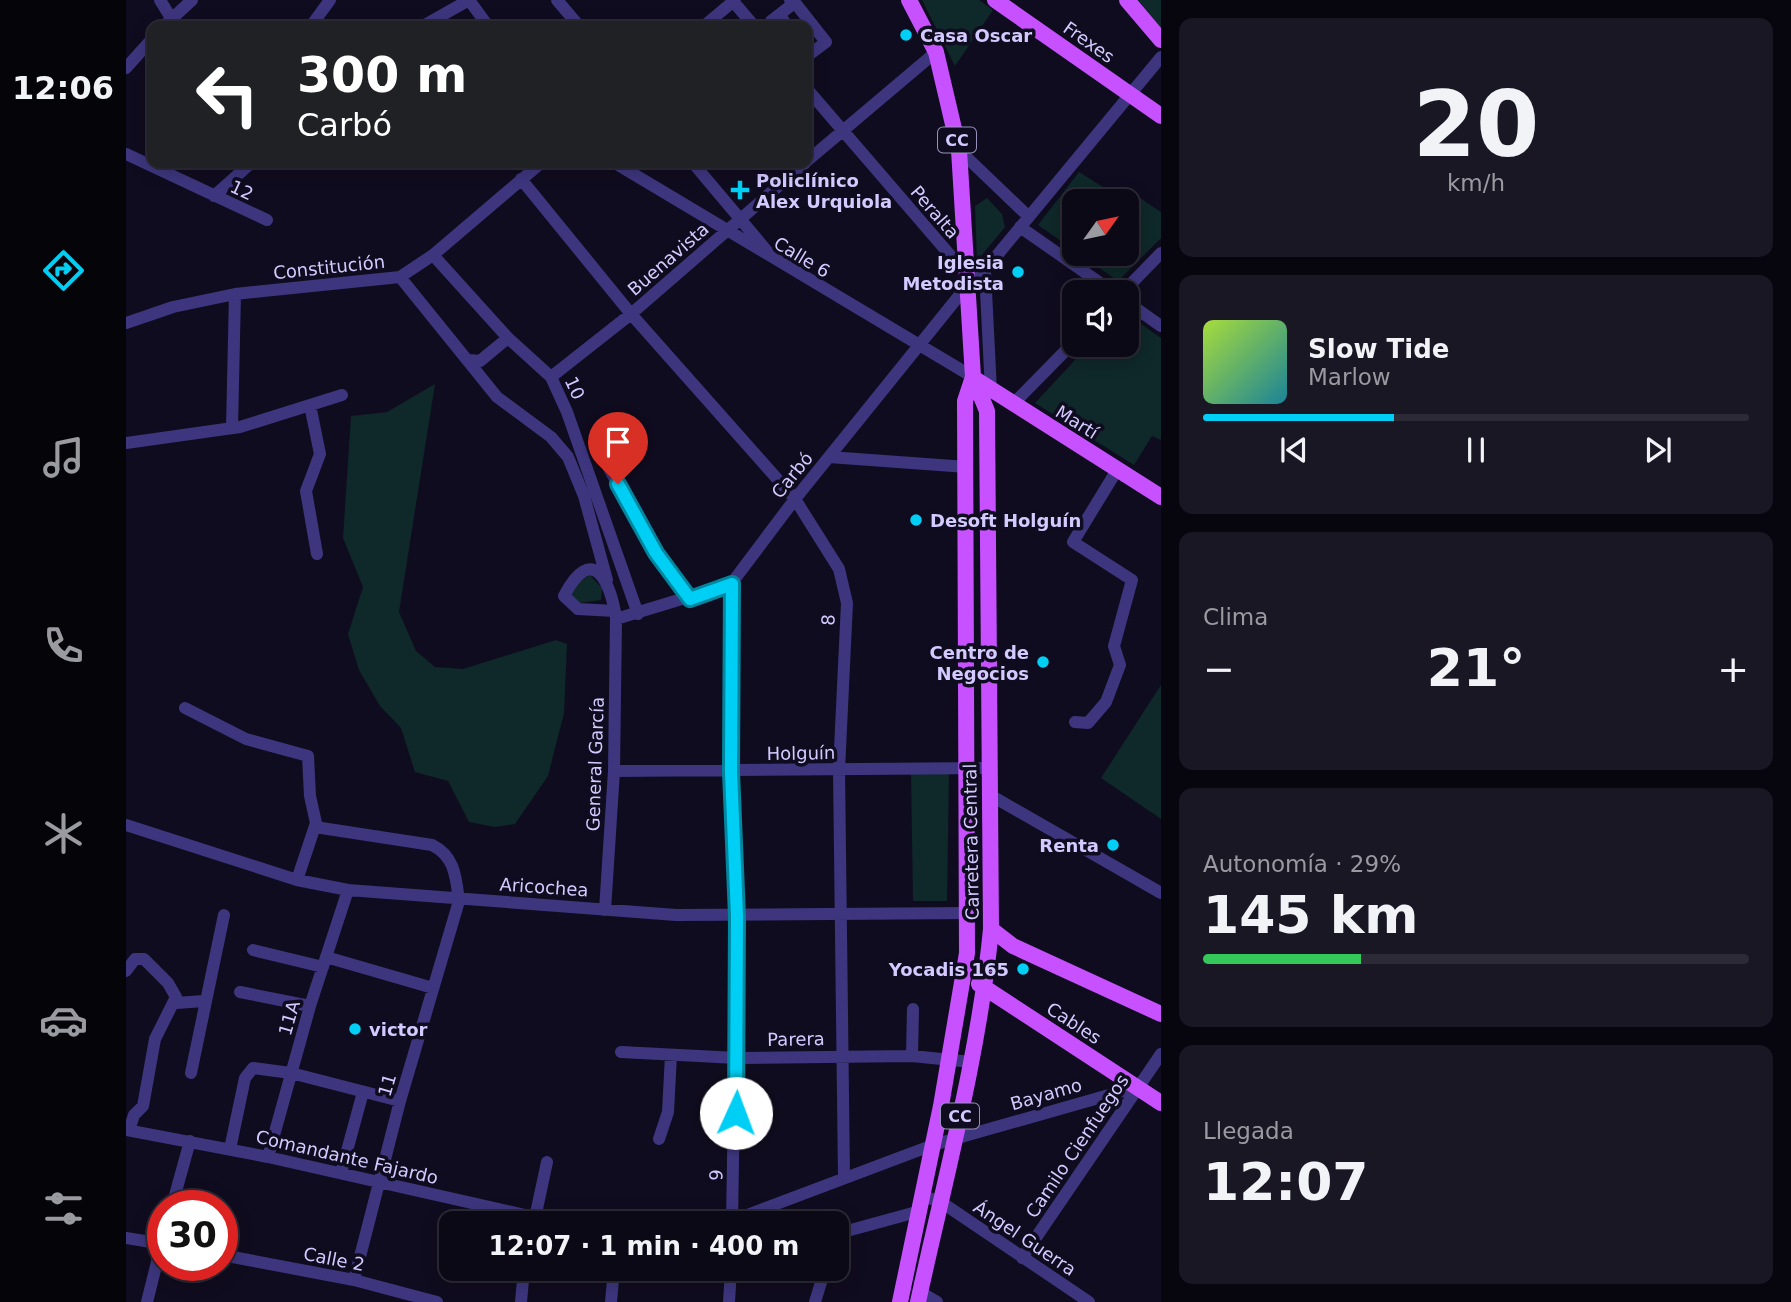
<!DOCTYPE html>
<html lang="es">
<head>
<meta charset="utf-8">
<style>
	:root { --surface:#0c0917; --page:#1a1724; --text:#f1f3f6; --muted:#9a9aa1; --line:#2c2a36; --accent:#00cff5 }
	body { margin:0; font-family:"DejaVu Sans",sans-serif; background:var(--page); color:var(--text); height:100vh; display:flex; flex-direction:column; font-size:26px; white-space:nowrap }
	* { box-sizing:border-box; margin:0 }
	p { font-size:23px; color:var(--muted) }
	.icon { flex:none; width:38px; height:38px; fill:none; stroke:currentColor; stroke-width:2; stroke-linecap:round; stroke-linejoin:round }
	.map { position:relative; flex:1; overflow:hidden }
	.panel { display:flex; flex-direction:column; gap:18px; padding:18px; background:#07050d; width:630px }
	.panel>* { flex:none }
	.banner { position:absolute; left:21px; top:21px; width:665px; height:147px; border-radius:14px; box-shadow:0 4px 18px #0003,0 0 0 2px var(--line); background:#202124; color:#fff; overflow:hidden }
	.needle { width:46px; rotate:57deg }
	.tools { position:absolute; left:936px; top:189px; display:grid; gap:14px }
	.tools a { display:grid; place-items:center; width:77px; height:77px; border-radius:14px; background:var(--surface); box-shadow:0 4px 18px #0003,0 0 0 2px var(--line); font-size:35px }
	.speed { position:absolute; left:21px; top:1190px; display:flex; gap:14px; font-size:35px; font-weight:700; text-align:center }
	.speed>* { display:grid; place-content:center; width:91px; height:91px; border-radius:50%; background:var(--surface); box-shadow:0 4px 18px #0003,0 0 0 2px var(--line); line-height:1 }
	.speed .limit { border:10px solid #d22; background:#fff; color:#111 }
	.pin { position:absolute; display:grid; place-items:center; width:60px; height:60px; color:#fff; margin:-72px -30px; border-radius:50% 50% 50% 0; rotate:-45deg; box-shadow:0 0 7px #0007 }
	.pin .icon { rotate:45deg }
	.me { position:absolute; width:77px; margin:-38px; rotate:2deg; stroke-linejoin:round; filter:drop-shadow(0 0 5px #0008) }
	.turn { display:flex; align-items:center; gap:24px; height:147px; padding:0 35px; font-size:32px }
	.turn .icon { width:91px; height:91px; stroke-width:2.5 }
	.turn b { display:block; font-size:49px; line-height:60px }
	.big { font-size:52px; font-weight:800; line-height:1.1 }
	.panel .tile { flex:1; display:flex; flex-direction:column; justify-content:center; gap:10px; min-width:0; padding:0 24px; border-radius:14px; background:var(--page) }
	.panel .dial { align-items:center; gap:0 }
	.dial b { font-size:91px; line-height:1 }
	.song { display:flex; align-items:center; gap:21px }
	.cover { width:84px; height:84px; border-radius:10px; background:linear-gradient(135deg,hsl(80 70% 55%),hsl(190 70% 35%)) }
	.played { height:7px; border-radius:4px; background:linear-gradient(90deg,var(--accent) 35%,var(--line) 35%) }
	.keys { display:flex; justify-content:space-around; direction:ltr }
	.heat { display:flex; justify-content:space-between; align-items:center; font-size:38px; direction:ltr }
	.charge { height:10px; border-radius:5px; background:linear-gradient(90deg,#34c759 29%,var(--line) 0) }
	.trip { position:absolute; left:313px; top:1211px; width:410px; height:70px; border-radius:14px; background:var(--surface); box-shadow:0 4px 18px #0003,0 0 0 2px var(--line); font-weight:800; line-height:70px; text-align:center }
	main { display:flex; flex:1; min-height:0 }
	.tabs { display:flex; flex-direction:column; width:126px; justify-content:space-around; align-items:center; background:#050409; color:var(--muted) }
	.tabs .icon { width:49px; height:49px }
	.tabs .active { color:var(--accent) }
	.tabs b { font-size:32px; color:var(--text) }
	.map>svg:first-child { display:block }
	.green { fill:#0f2829 }
	.lines { fill:none; stroke-linecap:round; stroke-linejoin:round }
	.minor { stroke:#3d367e; stroke-width:12 }
	.major { stroke:#c751ff; stroke-width:16 }
	.route-casing { stroke:#00879f; stroke-width:18 }
	.route { stroke:#00cff5; stroke-width:12 }
	.poi-dot { fill:#00cff5; stroke:#100c1f; stroke-width:2.5 }
	.labels { text-anchor:middle; dominant-baseline:central; stroke-width:7; stroke-linejoin:round; paint-order:stroke }
	.shield { fill:#100c1f; stroke:#9891bc; stroke-width:2 }
	.shield-label { font-size:16px; font-weight:bold; fill:#d3caff }
	.poi-label { font-size:18px; font-weight:bold; fill:#d3caff; stroke:#100c1f; text-anchor:start }
	.street-label { font-size:18px; fill:#d3caff; stroke:#100c1f }
</style>
</head>
<body>
<main>
<nav class="tabs">
<b>12:06</b>
<svg class="icon active" aria-label="directions" viewBox="0 0 24 24"><path d="M12 3l9 9-9 9-9-9zM9 14v-3h6M13 9l2 2-2 2"/></svg>
<svg class="icon" aria-label="music" viewBox="0 0 24 24"><path d="M9 18V5l10-2v13"/><circle cx="6" cy="18" r="3"/><circle cx="16" cy="16" r="3"/></svg>
<svg class="icon" aria-label="phone" viewBox="0 0 24 24"><path d="M5 4h4l2 5-3 2q2 4 5 5l2-3 5 2v4C11 20 4 13 5 4z"/></svg>
<svg class="icon" aria-label="climate" viewBox="0 0 24 24"><path d="M12 3v18M4 7l16 10M4 17L20 7"/></svg>
<svg class="icon" aria-label="car" viewBox="0 0 24 24"><path d="M5 17H2v-5l4-1 3-4h7l3 4 3 1v5h-3M9 17h6M6 11h13"/><circle cx="7" cy="17" r="2"/><circle cx="17" cy="17" r="2"/></svg>
<svg class="icon" aria-label="filters" viewBox="0 0 24 24"><path d="M4 7h16M4 17h16"/><circle cx="9" cy="7" r="2"/><circle cx="15" cy="17" r="2"/></svg>
</nav>
<div class="map">
<svg width="1035" height="1302" viewBox="0 0 1035 1302">
	<rect width="100%" height="100%" fill="#100c1f"/>
	<path class="green" d="M796,0H853L867,10L829,66Z
		M1012,0H1035V28Z
		M953,172L988,194H1008L1035,212V238L992,281L953,254H1001V201H948V250L912,225Z
		M861,198L876,214L879,227L851,261L849,206Z
		M1001,314L1035,338V440L1026,436L1008,465L909,403L963,345H1001Z
		M309,384L273,612L290,651L309,667L337,669L430,640L441,644L438,713L422,776L389,824L369,827L343,822L322,781L289,772L275,728L254,706L233,670L222,634L237,587L217,538L225,416L261,412Z
		M464,575L476,588L475,600L454,603L445,600V586Z
		M1035,685V819L975,778Z
		M785,774H823L821,901H787Z"/>
	<g class="lines">
		<path class="minor" d="M34,0L50,26
			M343,0L362,26
			M431,0L453,26
			M606,0L628,26
			M667,4H670L700,42L684,54L681,50
			M653,15L662,26
			M645,21L667,4L664,0
			M38,26L66,0
			M185,26L204,0
			M297,26L343,0
			M578,26L609,0
			M0,68L26,39
			M681,89L830,262
			M833,150L903,217
			M0,154L141,220
			M681,161L810,52
			M489,163L847,377
			M567,163L641,251
			M395,179L505,314L669,499L713,569L721,603L713,770L718,1177
			M88,196L125,163
			M894,227L987,292
			M307,255L382,338L425,377L441,412L512,614
			M859,271L865,391
			M274,277L371,397L425,437L442,457L458,496L481,580
			M844,288L1035,57
			M997,292L1035,253
			M1001,302L1035,326
			M0,323L47,307L109,294L274,277L307,255L415,163
			M343,360L354,361L382,338
			M425,377L505,314L679,163
			M887,404L948,342
			M184,405L194,454L180,491L191,554
			M106,428L109,294
			M0,443L114,427L216,395
			M703,457L841,467
			M479,461L530,553L564,599
			M605,584V772L611,916L606,1223
			M490,619L605,584L669,499L832,297
			M59,708L120,739L182,756L184,796L190,823L171,880
			M949,722L962,723L980,702L994,665L988,646L1006,580L947,542L991,470
			M488,771L864,768
			M864,795L1035,893
			M0,825L171,880L222,890L550,915L843,913
			M189,827L306,845C329,856 330,878 333,901L274,1101L228,1280
			M479,910L488,771L490,619C485,581 466,542 438,596L452,609L489,611
			M127,950L197,967
			M200,957L307,988
			M0,971L9,959H18L42,983L50,997L29,1039L17,1106L8,1115L3,1130
			M114,992L184,1006
			M50,1003L78,1001
			M495,1052L611,1058L786,1056L845,1062
			M786,1056L787,1009
			M65,1073L98,915
			M0,1130L142,1157L434,1223
			M533,1139L542,1112L545,1055
			M104,1149L119,1078L127,1068L165,1073L274,1101
			M142,1157L184,1006L222,890
			M215,1173L237,1092
			M797,1196L815,1202L963,1302
			M46,1206L64,1141
			M409,1218L421,1162
			M600,1223L807,1145L1011,1087
			M710,1234L794,1211
			M0,1238L37,1244
			M96,1255L228,1280L311,1302
			M896,1258L1035,1054
			M794,1292L811,1302
			M21,1302L37,1238
			M395,1302L398,1269
			M485,1302L488,1269
			M603,1302L605,1269
			M689,1302L699,1269"/>
		<path class="major" d="M869,0L1035,116
			M1001,0L1035,40
			M849,379L1035,497
			M865,929L887,946L1035,1014
			M853,984L1035,1103
			M774,1302L815,1106L841,953L839,401L847,377L833,150L810,52L783,0
			M792,1302C819,1178 853,1055 865,929L861,411L847,377"/>
	</g>
	<g class="lines">
		<defs>
			<path id="route" d="M492,484L530,553L564,599L606,584L605,772L611,916L610,1113"/>
		</defs>
		<use href="#route" class="route-casing"/>
		<use href="#route" class="route"/>
	</g>
	<g class="poi-dot">
		<circle cx="780" cy="35" r="7"/>
		<path d="M610.5 179.5h7v7h7v7h-7v7h-7v-7h-7v-7h7z"/>
		<circle cx="892" cy="272" r="7"/>
		<circle cx="790" cy="520" r="7"/>
		<circle cx="917" cy="662" r="7"/>
		<circle cx="987" cy="845" r="7"/>
		<circle cx="897" cy="969" r="7"/>
		<circle cx="229" cy="1029" r="7"/>
	</g>
	<g class="labels">
		<g class="shield">
			<rect x="812" y="127.5" width="38" height="25" rx="5"/>
			<rect x="815" y="1103.5" width="38" height="25" rx="5"/>
		</g>
		<g class="shield-label">
			<text x="831" y="140">CC</text>
			<text x="834" y="1116">CC</text>
		</g>
		<g class="poi-label">
			<text x="794" y="35">Casa Oscar</text>
			<text x="630" y="180">Policlínico<tspan x="630" dy="21">Alex Urquiola</tspan></text>
			<text x="878" y="262" text-anchor="end">Iglesia<tspan x="878" dy="21">Metodista</tspan></text>
			<text x="804" y="520">Desoft Holguín</text>
			<text x="903" y="652" text-anchor="end">Centro de<tspan x="903" dy="21">Negocios</tspan></text>
			<text x="973" y="845" text-anchor="end">Renta</text>
			<text x="883" y="969" text-anchor="end">Yocadis 165</text>
			<text x="243" y="1029">victor</text>
		</g>
		<g class="street-label">
			<text transform="translate(963 42) rotate(35)">Frexes</text>
			<text transform="translate(116 190) rotate(25)">12</text>
			<text transform="translate(809 212) rotate(49)">Peralta</text>
			<text transform="translate(676 257) rotate(31)">Calle 6</text>
			<text transform="translate(542 259) rotate(-41)">Buenavista</text>
			<text transform="translate(203 267) rotate(-6)">Constitución</text>
			<text transform="translate(449 388) rotate(65)">10</text>
			<text transform="translate(951 422) rotate(32)">Martí</text>
			<text transform="translate(666 475) rotate(-51)">Carbó</text>
			<text transform="translate(702 620) rotate(-87)">8</text>
			<text transform="translate(675 753) rotate(-1)">Holguín</text>
			<text transform="translate(469 764) rotate(-88)">General García</text>
			<text transform="translate(845 842) rotate(-91)">Carretera Central</text>
			<text transform="translate(418 887) rotate(4)">Aricochea</text>
			<text transform="translate(163 1018) rotate(-74)">11A</text>
			<text transform="translate(948 1023) rotate(33)">Cables</text>
			<text transform="translate(670 1039) rotate(-1)">Parera</text>
			<text transform="translate(261 1085) rotate(-74)">11</text>
			<text transform="translate(920 1094) rotate(-16)">Bayamo</text>
			<text transform="translate(951 1146) rotate(-56)">Camilo Cienfuegos</text>
			<text transform="translate(221 1157) rotate(13)">Comandante Fajardo</text>
			<text transform="translate(590 1175) rotate(-88)">9</text>
			<text transform="translate(899 1238) rotate(34)">Ángel Guerra</text>
			<text transform="translate(208 1259) rotate(11)">Calle 2</text>
		</g>
	</g>
</svg>
<div class="tools">
<a><svg class="needle" viewBox="-14 -14 28 28"><path d="M0-13l5 13h-10z" fill="#e53935"/><path d="M0 13l5-13h-10z" fill="#9a9aa1"/></svg></a>
<a><svg class="icon" aria-label="sound" viewBox="0 0 24 24"><path d="M4 9h4l5-4v14l-5-4H4zM17 9q2 3 0 6"/></svg></a>
</div>
<div class="speed"><div class="limit">30</div></div>
<div class="pin" style="left:492px;top:484px;background:#d93025"><svg class="icon" aria-label="arrive" viewBox="0 0 24 24"><path d="M6 21V4h12l-3 4 3 4H6"/></svg></div>
<svg class="me" style="left:610px;top:1113px" viewBox="-20 -20 40 40"><circle r="19" fill="#fff"/><path d="M0-13L10 11 0 6-10 11z" fill="#00cff5"/></svg>
<div class="trip">12:07 · 1 min · 400 m</div>
<div class="banner">
<div class="turn"><svg class="icon" aria-label="left" viewBox="0 0 24 24"><path d="M17 20v-9H6M10 6l-5 5 5 5"/></svg><div><b>300 m</b>Carbó</div></div>
</div>
</div>
<section class="panel">
<div class="tile dial"><b>20</b><p>km/h</p></div>
<div class="tile">
<div class="song"><i class="cover"></i><div><b>Slow Tide</b><p>Marlow</p></div></div>
<div class="played"></div>
<div class="keys"><svg class="icon" aria-label="previous" viewBox="0 0 24 24"><path d="M18 5L8 12l10 7zM5 5v14"/></svg><svg class="icon" aria-label="pause" viewBox="0 0 24 24"><path d="M8 5v14M16 5v14"/></svg><svg class="icon" aria-label="next" viewBox="0 0 24 24"><path d="M6 5l10 7-10 7zM19 5v14"/></svg></div>
</div>
<div class="tile"><p>Clima</p>
<div class="heat"><a>−</a><b class="big">21°</b><a>+</a></div>
</div>
<div class="tile"><p>Autonomía · 29%</p><b class="big">145 km</b><div class="charge"></div></div>
<div class="tile"><p>Llegada</p><b class="big">12:07</b></div>
</section>
</main>
</body>
</html>
